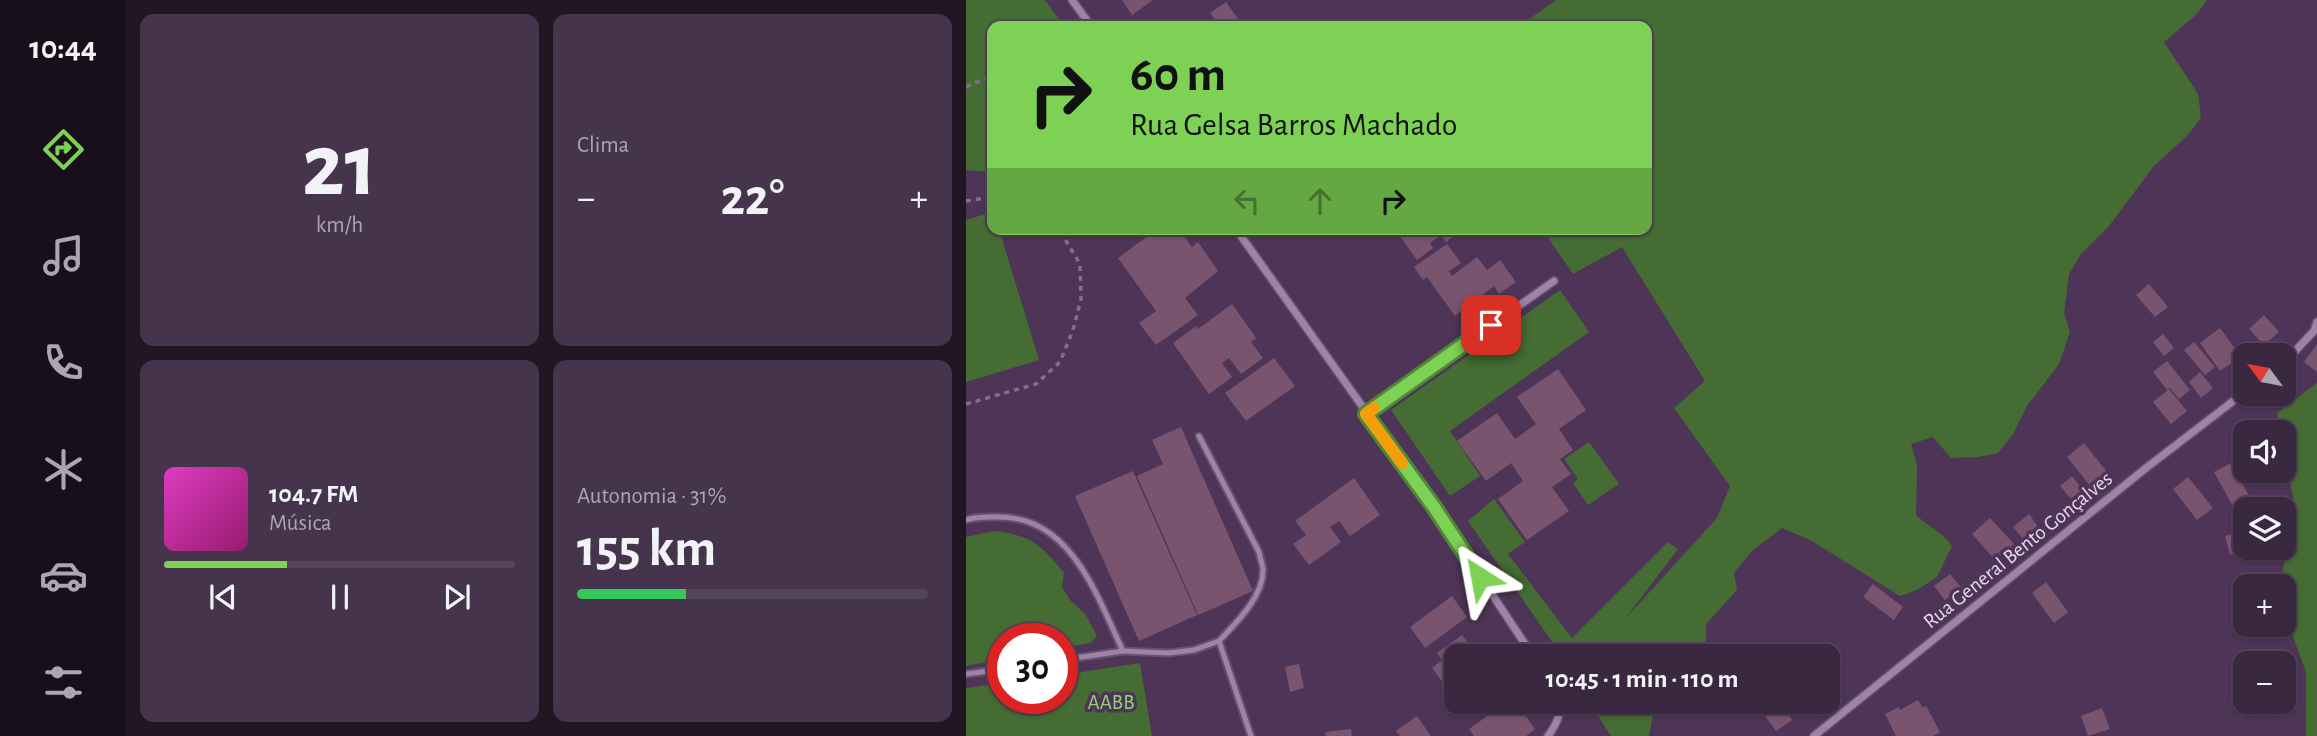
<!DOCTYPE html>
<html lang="pt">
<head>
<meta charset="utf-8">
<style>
	:root { --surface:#3a2841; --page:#45344c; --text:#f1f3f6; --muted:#aba6b1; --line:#54445a; --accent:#7dd154 }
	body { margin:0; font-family:"Alegreya Sans",sans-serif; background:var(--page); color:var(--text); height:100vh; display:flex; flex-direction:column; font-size:26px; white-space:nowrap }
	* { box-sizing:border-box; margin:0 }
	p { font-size:23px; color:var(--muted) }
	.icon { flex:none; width:38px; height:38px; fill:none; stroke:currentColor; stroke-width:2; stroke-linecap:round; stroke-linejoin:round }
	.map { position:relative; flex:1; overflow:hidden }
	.side { display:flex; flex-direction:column; gap:14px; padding:14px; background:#201624; width:840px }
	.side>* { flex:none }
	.hud { position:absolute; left:21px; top:21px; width:665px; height:214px; border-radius:14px; box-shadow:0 2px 5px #0004,0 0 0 2px var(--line); background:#7dd154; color:#111; overflow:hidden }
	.needle { width:46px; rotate:302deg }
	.buttons { position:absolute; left:1267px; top:343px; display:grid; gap:14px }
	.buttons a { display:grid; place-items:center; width:63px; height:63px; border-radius:14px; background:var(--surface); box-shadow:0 2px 5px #0004,0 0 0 2px var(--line); font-size:35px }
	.speed { position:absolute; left:21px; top:623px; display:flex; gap:14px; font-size:35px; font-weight:700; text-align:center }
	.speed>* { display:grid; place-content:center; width:91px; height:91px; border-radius:50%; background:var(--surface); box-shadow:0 2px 5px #0004,0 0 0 2px var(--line); line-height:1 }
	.speed .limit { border:10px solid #d22; background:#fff; color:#111 }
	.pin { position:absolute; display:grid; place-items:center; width:60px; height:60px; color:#fff; margin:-30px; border-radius:14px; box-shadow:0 4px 10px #0006 }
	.me { position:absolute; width:77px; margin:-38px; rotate:326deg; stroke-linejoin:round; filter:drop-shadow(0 0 5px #0008) }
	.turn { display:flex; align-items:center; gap:24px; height:147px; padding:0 28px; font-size:32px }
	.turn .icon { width:91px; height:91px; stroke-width:2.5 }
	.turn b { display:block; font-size:49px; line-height:60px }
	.lanes { display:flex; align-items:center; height:66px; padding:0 28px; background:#0003; justify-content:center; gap:35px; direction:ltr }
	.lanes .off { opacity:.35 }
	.big { font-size:52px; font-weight:600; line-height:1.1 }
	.side .tile { flex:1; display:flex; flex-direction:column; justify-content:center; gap:10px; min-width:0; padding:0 24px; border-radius:14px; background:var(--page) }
	.side .dial { align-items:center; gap:0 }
	.dial b { font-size:91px; line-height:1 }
	.song { display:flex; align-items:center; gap:21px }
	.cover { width:84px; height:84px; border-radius:10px; background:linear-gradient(135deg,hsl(310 70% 55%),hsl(320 70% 35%)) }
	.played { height:7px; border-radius:4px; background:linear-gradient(90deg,var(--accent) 35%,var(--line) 35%) }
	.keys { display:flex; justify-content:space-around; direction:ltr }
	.heat { display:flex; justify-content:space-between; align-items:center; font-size:38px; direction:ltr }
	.charge { height:10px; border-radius:5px; background:linear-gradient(90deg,#34c759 31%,var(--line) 0) }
	.side .tiles { flex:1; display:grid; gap:14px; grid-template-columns:repeat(2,1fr) }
	.trip { position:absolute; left:478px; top:644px; width:396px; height:70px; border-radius:14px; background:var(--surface); box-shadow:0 2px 5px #0004,0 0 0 2px var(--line); font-weight:600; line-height:70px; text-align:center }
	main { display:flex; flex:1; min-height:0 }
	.menu { display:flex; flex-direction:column; width:126px; justify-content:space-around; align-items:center; background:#17101a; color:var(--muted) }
	.menu .icon { width:49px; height:49px }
	.menu .selected { color:var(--accent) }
	.menu b { font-size:32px; color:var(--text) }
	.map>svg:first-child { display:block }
	.green { fill:#456c33 }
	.building { fill:#79546f }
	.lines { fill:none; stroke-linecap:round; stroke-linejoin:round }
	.service-casing { stroke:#65516d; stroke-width:9 }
	.minor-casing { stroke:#65516d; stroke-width:10 }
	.path { stroke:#846e8c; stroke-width:3.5; stroke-dasharray:5 5; stroke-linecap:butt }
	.service { stroke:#9e82a8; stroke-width:5 }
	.minor { stroke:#9e82a8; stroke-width:7 }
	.route-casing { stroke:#518837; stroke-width:18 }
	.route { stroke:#7dd154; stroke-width:12 }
	.slow { stroke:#f59e0b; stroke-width:12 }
	.labels { text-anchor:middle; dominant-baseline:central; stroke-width:7; stroke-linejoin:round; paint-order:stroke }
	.street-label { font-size:21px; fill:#e7d8ed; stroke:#4e3557 }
	.park-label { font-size:21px; fill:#91d672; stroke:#4e3557 }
</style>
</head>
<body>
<main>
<nav class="menu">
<b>10:44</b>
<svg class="icon selected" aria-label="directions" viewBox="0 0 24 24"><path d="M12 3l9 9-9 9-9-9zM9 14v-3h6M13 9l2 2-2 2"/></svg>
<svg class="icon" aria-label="music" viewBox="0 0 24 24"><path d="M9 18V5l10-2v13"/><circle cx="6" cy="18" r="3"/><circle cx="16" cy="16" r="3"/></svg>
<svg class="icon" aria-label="phone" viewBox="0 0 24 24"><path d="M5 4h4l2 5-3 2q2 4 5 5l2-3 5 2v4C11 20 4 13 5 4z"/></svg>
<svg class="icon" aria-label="climate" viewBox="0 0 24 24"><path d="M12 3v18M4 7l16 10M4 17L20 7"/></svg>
<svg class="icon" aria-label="car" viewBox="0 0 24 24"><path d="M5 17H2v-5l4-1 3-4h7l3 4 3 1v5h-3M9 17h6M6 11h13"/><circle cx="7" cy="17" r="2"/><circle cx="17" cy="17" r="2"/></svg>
<svg class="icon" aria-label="filters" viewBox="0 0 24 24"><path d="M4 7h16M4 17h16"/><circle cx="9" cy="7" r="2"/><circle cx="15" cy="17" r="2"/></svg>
</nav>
<section class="side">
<div class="tiles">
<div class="tile dial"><b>21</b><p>km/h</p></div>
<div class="tile"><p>Clima</p>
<div class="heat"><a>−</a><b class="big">22°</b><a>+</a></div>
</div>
<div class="tile">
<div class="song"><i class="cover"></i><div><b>104.7 FM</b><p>Música</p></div></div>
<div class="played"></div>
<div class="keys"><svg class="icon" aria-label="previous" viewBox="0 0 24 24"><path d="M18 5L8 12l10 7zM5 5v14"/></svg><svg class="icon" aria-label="pause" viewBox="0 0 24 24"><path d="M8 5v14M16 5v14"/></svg><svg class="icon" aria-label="next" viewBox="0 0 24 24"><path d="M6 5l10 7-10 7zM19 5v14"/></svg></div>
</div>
<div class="tile"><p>Autonomia · 31%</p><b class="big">155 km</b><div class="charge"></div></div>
</div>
</section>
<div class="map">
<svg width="1351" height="736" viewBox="0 0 1351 736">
	<rect width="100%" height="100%" fill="#4e3557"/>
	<path class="green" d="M0,0H79L98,26H26V172L0,170Z
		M590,0H1241L1231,14L1198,42L1232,94L1235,118L1222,135L1188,166L1143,226L1115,254L1103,274L1098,313L1104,332L1093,364L1061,406L1047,434L1032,453L1012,457L985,458L967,437L945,444L951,465L950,515C962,526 977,533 986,546L971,577L951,590L934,596L846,541L816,528L786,551L768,573L771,590L740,624V641L730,654L731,656H630V654L628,656H596L502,521L528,499L559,542L542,554L606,638L702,542L712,549L659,619L751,518L764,486L708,408L739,381L656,247L607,274L576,229H681V26H554Z
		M26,212V229H33L73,360L0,382V220Z
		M594,290L623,332L484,431L514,476L484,496L425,410Z
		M1351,383V736H1340V672L1326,634L1317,569L1330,512L1318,451V432H1314L1311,413Z
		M623,442L653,484L622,505L607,483L612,479L598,459Z
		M28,531C65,535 76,545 98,573L96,587L104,600L120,615L131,636L124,643L96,648V639H37V659L0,666V537Z
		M174,663L186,736H0V688L37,683V698H96V675Z
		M623,702H685L687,715L683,736H645Z"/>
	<path class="building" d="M156,0H187L166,15Z
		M260,2L277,26H254L244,13Z
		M191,229H213L226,247L232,242L252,271L219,298L232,315L190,345L173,323L190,311L152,258Z
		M441,229H497L480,242L475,235L464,243L467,248L451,260L433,235Z
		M481,244L495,263L483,271L486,276L511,257L521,270L534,260L550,282L533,294L528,286L489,316L461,277L457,280L448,267Z
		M1183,284L1202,307L1189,317L1170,295Z
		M266,304L290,338L285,342L297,358L275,374L263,358L256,363L266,377L243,394L207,343L230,326L232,329Z
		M1298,315L1313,332L1298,345L1283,329Z
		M1254,328L1270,350L1264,354L1269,361L1254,371L1234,343Z
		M1197,334L1208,348L1198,356L1187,342Z
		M1228,342L1249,367L1239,375L1218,350Z
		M1351,344V372L1338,362Z
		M308,358L329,386L280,421L259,393Z
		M1201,361L1224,390L1213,399L1204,388L1201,390L1187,372Z
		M592,369L620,410L593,429L607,450L594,459L605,474L586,487L603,511L561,540L532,499L557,481L545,463L520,481L491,441L531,413L549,439L570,424L551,397Z
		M1234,372L1247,388L1235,398L1223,382Z
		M1203,389L1221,411L1205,424L1187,402Z
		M215,427L287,591L232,615L171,476L197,464L186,440Z
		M1118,443L1141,472L1124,486L1101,457Z
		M1265,463L1287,503L1270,512L1248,472Z
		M167,471L231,615L173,641L109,496Z
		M1106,476L1117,490L1105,499L1094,486Z
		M1222,477L1247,508L1231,520L1207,489Z
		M388,478L414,515L384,536L373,521L364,527L375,542L343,565L327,544L340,535L329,521Z
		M1063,514L1073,528L1058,540L1047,527Z
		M1024,518L1048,544L1029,560L1006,534Z
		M1276,532L1280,552L1264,555L1259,536Z
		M984,574L995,587L979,600L968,586Z
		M1080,582L1102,612L1088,623L1066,593Z
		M907,584L937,607L928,620L897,597Z
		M486,596L501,617L459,648L444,627Z
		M496,635L508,651L512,648L518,656H490V682L481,688L466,668L476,660L471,653Z
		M333,664L338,688L324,692L319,667Z
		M952,700L957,708L960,706L974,732L967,736H930L919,714L933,707L934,710Z
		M494,702H526L507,716L500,705L497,707Z
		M541,702H550L569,729L560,736H508L503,729Z
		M802,702H813L826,720L810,731L793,708Z
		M1136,708L1144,729L1122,736L1115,716Z
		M451,716L465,736H434L430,731Z
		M385,729L386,736H360L359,732Z"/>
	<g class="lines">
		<defs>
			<path id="service" d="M233,436L293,552C294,557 296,563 297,569C298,596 270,623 253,641L285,736
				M0,520C10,516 21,517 32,517C105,516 131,596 157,651
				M96,660L157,651L202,653L228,650L253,641
				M0,674L37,669"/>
			<path id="minor" d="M106,0L125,26
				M270,229L468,507L567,656
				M1318,363L1348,331L1351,322
				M400,414L588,281
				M582,736C590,725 595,715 594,702
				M848,736L1180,468L1279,392"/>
		</defs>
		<use href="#service" class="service-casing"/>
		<use href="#minor" class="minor-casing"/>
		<path class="path" d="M0,87L18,79H26
			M0,201L26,197
			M0,404L70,384L94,362L107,330L115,299L114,264L97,236L88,229"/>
		<use href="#service" class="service"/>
		<use href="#minor" class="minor"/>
	</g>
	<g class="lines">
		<defs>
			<path id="route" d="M514,577L468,507L400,414L525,325"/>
		</defs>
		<use href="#route" class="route-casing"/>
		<use href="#route" class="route"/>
		<path class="slow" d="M408,408L400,414L436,463"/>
	</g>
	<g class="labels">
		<g class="street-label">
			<text transform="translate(1052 550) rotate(-39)">Rua General Bento Gonçalves</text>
		</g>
		<g class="park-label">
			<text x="145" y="702">AABB</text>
		</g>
	</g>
</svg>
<div class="buttons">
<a><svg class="needle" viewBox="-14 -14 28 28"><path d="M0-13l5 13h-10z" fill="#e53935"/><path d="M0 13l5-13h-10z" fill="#aba6b1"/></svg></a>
<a><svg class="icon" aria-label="sound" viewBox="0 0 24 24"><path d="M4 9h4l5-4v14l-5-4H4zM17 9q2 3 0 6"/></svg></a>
<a><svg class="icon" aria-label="layers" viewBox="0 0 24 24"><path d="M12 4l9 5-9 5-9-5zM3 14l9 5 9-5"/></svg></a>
<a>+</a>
<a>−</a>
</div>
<div class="speed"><div class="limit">30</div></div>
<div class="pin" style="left:525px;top:325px;background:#d93025"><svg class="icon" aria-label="arrive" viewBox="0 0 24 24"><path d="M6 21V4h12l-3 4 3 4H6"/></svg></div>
<svg class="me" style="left:514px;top:577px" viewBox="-20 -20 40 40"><path d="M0-17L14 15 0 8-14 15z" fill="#7dd154" stroke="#fff" stroke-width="4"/></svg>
<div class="trip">10:45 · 1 min · 110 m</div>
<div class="hud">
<div class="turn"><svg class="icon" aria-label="right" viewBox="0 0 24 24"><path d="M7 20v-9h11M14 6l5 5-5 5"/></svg><div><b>60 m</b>Rua Gelsa Barros Machado</div></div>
<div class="lanes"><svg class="icon off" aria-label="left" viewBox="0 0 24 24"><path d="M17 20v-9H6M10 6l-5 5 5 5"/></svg><svg class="icon off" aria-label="ahead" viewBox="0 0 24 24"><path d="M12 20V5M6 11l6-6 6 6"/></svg><svg class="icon" aria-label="right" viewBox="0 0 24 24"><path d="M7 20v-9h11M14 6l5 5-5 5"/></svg></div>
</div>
</div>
</main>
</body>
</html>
